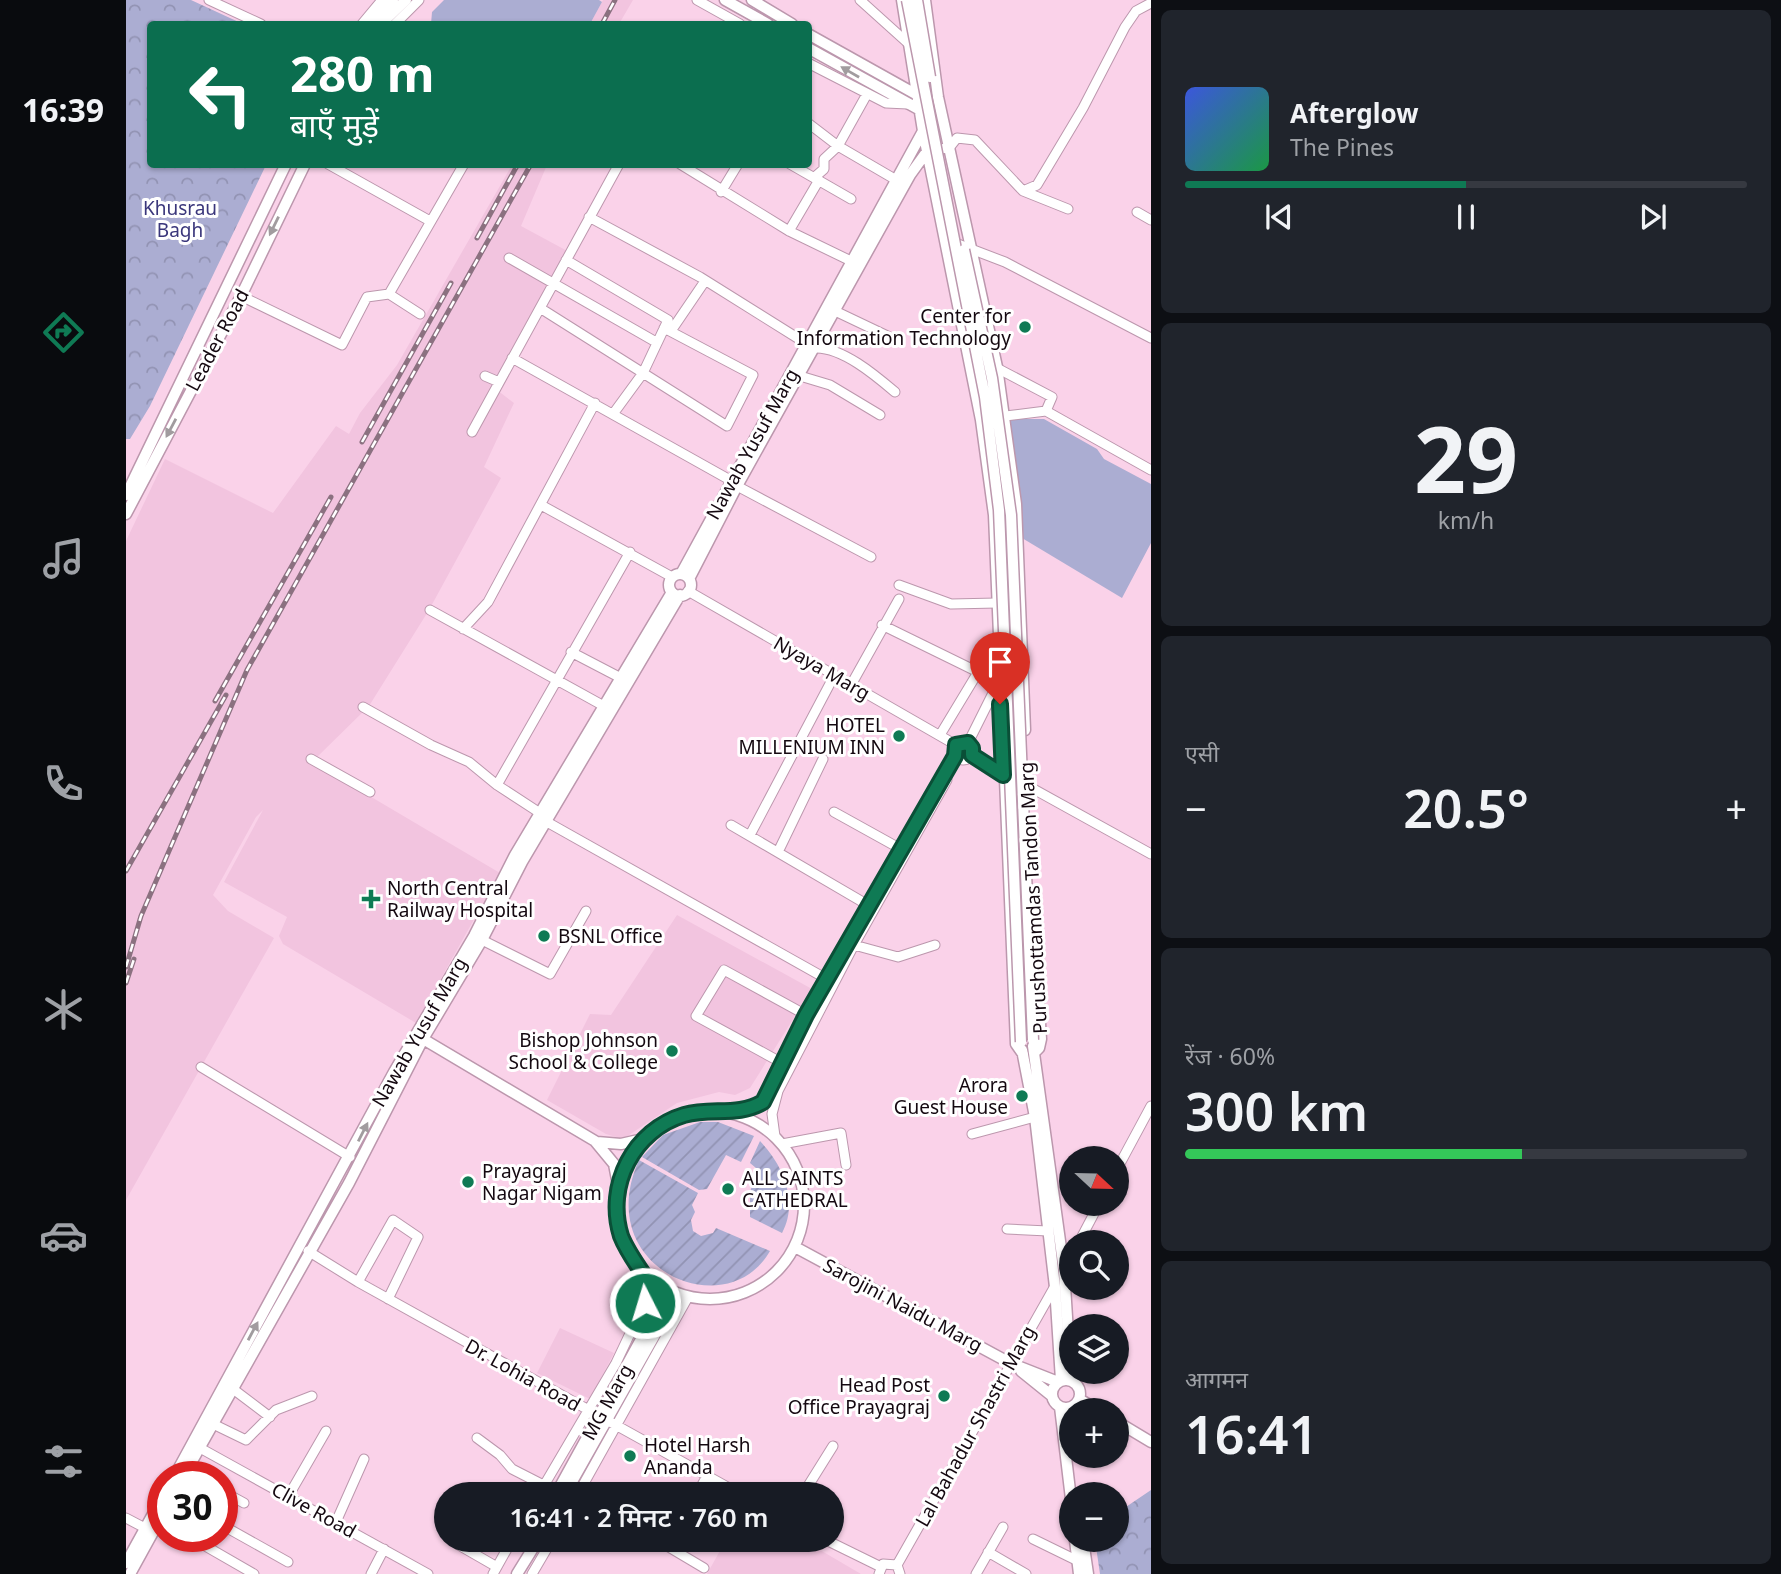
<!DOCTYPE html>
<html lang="hi">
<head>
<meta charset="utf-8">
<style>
	:root { --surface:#171b24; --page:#20242c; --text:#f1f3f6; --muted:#9ea1a6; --line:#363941; --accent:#0f7a54 }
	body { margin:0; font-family:"Noto Sans","Noto Sans Devanagari",sans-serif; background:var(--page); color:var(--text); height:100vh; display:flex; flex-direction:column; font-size:26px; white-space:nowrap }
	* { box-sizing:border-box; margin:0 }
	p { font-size:23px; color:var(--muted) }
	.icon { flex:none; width:38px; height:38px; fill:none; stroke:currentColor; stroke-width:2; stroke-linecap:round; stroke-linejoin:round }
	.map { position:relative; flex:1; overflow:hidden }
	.panel { display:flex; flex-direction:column; gap:10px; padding:10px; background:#0d0f14; width:630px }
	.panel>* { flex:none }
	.top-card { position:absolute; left:21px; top:21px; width:665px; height:147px; border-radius:7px; box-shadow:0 2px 5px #0004; background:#0b6e4f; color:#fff; overflow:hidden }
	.needle { width:46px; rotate:112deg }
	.buttons { position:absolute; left:933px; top:1146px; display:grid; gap:14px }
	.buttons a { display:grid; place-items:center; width:70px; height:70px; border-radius:50%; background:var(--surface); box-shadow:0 2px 5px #0004; font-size:35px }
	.speed { position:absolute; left:21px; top:1461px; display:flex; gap:14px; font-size:35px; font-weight:700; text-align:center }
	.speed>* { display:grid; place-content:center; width:91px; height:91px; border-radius:50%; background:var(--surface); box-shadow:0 2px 5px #0004; line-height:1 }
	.speed .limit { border:10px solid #d22; background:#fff; color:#111 }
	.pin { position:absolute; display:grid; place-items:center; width:60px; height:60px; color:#fff; margin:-72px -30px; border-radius:50% 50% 50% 0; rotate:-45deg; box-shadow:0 0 7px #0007 }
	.pin .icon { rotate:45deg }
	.me { position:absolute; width:77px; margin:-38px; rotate:355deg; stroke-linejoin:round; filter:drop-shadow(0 0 5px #0008) }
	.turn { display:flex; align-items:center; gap:24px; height:147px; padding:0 28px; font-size:32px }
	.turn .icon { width:91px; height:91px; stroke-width:2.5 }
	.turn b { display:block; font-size:49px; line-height:60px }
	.big { font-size:52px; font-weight:600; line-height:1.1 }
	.panel .tile { flex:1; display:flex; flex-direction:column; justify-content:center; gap:10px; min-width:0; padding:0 24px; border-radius:10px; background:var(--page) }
	.panel .dial { align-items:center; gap:0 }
	.dial b { font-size:91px; line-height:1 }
	.song { display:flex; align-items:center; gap:21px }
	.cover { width:84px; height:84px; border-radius:10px; background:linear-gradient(135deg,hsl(230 70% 55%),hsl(140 70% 35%)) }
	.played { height:7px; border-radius:4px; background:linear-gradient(90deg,var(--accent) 50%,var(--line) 50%) }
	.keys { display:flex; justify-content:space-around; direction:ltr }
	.heat { display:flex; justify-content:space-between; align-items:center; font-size:38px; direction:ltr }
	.charge { height:10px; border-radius:5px; background:linear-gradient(90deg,#34c759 60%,var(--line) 0) }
	.trip { position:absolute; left:308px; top:1482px; width:410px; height:70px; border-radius:35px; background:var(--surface); box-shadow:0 2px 5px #0004; font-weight:600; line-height:70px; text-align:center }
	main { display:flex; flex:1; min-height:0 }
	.menu { display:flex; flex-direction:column; width:126px; justify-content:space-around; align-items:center; background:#090b0e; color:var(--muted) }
	.menu .icon { width:49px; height:49px }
	.menu .on { color:var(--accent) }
	.menu b { font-size:32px; color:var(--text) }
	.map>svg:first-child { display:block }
	.built { fill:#f2c4df }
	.park { fill:url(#park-crowns) }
	.garden { fill:url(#garden-furrows) }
	.pitch { fill:#abadd2 }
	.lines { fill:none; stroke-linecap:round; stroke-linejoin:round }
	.minor-casing { stroke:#bc97ad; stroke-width:11 }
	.major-casing { stroke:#bc97ad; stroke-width:13 }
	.minor { stroke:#fff; stroke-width:9 }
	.major { stroke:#fff; stroke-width:10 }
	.rail-casing { stroke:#8b7180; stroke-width:5 }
	.rail { stroke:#fff; stroke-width:2.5; stroke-dasharray:8; stroke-linecap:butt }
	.major-bridge-casing { stroke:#bc97ad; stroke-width:13; stroke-linecap:butt }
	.major-bridge { stroke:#fff; stroke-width:10 }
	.oneway { fill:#a19c9f }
	.route-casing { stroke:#0a4f37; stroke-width:18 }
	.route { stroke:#0f7a54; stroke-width:12 }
	.poi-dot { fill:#0f7a54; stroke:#fff; stroke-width:2.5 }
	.labels { text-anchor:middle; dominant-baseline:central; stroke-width:6; stroke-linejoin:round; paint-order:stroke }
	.park-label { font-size:19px; fill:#3a367b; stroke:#fff }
	.poi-label { font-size:19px; fill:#140810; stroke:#fff; text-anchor:end }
	.street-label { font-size:19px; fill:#140810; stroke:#fff }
</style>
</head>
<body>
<main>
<nav class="menu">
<b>16:39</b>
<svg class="icon on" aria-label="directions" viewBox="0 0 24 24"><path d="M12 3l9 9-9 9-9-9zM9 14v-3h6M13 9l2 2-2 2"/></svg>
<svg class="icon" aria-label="music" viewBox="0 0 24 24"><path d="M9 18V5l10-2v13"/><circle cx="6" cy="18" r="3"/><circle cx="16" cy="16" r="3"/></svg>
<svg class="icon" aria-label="phone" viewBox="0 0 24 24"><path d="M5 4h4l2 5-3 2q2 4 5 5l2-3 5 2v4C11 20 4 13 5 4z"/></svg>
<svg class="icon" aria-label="climate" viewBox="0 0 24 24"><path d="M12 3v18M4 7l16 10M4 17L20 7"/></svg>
<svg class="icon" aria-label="car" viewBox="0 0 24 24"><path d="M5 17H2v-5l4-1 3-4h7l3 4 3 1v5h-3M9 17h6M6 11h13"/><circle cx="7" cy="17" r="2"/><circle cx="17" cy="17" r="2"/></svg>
<svg class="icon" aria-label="filters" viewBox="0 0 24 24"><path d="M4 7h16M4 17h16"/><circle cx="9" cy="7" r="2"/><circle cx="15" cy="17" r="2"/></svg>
</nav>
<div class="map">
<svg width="1025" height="1574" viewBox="0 0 1025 1574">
	<defs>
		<pattern id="park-crowns" width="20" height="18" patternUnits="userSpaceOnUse" patternTransform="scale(1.75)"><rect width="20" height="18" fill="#abadd2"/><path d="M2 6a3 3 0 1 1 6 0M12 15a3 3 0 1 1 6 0" fill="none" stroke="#9293b3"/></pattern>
		<pattern id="garden-furrows" width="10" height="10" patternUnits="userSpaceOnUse" patternTransform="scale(1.75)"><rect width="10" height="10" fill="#abadd2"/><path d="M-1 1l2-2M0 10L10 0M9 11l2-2" fill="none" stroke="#9293b3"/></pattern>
	</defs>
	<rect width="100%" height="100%" fill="#fad2e9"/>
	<path class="built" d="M477,0H507L493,24H464Z
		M386,165H421L395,226L445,253L371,390L388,403L358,467L375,478L303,610L243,706L186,762L374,873L290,1023L157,944L153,936L161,917L98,882L137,810L130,817L87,895L102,911L148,938L0,1200V541L39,459L147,513L210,426L223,434L234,413L271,365Z
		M551,915L686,989L624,1088L609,1095L593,1092L551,1103L497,1139L480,1134L421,1100L464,1014L485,1015Z
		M434,1328L488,1353L464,1399L411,1373Z
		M600,1540H677L735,1574H581Z"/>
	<path class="park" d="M0,0H65L117,24H24V164L140,165L24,406L4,439H0Z
		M1025,1490V1574H974L969,1540H990L991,1513Z"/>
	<path class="garden" d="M574,1122H592L628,1136L615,1162L600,1155L581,1189L573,1190L516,1157L537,1135Z
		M634,1141C657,1165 673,1201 656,1233L624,1217V1193L630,1168L624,1163Z
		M513,1160L572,1193L566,1205L569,1212L565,1220L567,1231L575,1236L587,1233L590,1228L644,1251C601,1327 464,1269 513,1160Z"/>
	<path class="pitch" d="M318,0H473L476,2L464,24H305L306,12Z
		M874,419H918L971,449L978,459L1025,484V543L996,598L891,535Z"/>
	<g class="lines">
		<defs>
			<path id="minor" d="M83,0L135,24
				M571,0L614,24
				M734,0L784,45
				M236,24L256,0
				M269,24L293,0
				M682,63L760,103L782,104
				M682,123L712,146L772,181
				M804,150L823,148L831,138L849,140L897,191L911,185L957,108L999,27L1010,11L1025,3
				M202,164L304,221
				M554,164L663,231L727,262
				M664,164L725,199
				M897,191L942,209
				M595,192L612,164
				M1011,212L1025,220
				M463,217L574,277L681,344
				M663,231L693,180L690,176L698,169V159L712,146L741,94
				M824,241L879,262L1025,338
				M383,258L530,342
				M440,260L542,320L517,373L487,414
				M263,294L338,164
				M115,296L216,345L241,297L263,294L294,314
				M414,308L601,426L627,375L538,328
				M709,311L772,341
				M545,331L579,281
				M689,348C716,347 749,375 769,392
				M386,358L604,480
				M867,366L926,397L920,411
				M359,376L373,382
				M674,376L704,385L754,415
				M871,417L920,411L1025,470
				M346,432L493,164
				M611,486L745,557
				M415,505L546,577
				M773,585L825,604L871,603
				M562,591L830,745
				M304,610L476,705
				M756,625L852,672
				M337,629L362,602L469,403
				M445,652L493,677
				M725,685L773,599
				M237,707L305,745L343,762L371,785L414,813
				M814,735L872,639
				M828 751a9 9 0 1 1 18 0a9 9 0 1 1-18 0Z
				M842,743L873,681
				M846,755L1025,854
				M185,759L244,792
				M371,785L504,552
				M708,812L773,848
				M421,822L706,982
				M605,825L747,908
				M624,835L708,676
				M652,852L697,759
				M356,940L424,974L460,911
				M728,945L772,957L809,945
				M658,1064L570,1016L598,970L680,1015
				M75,1067L224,1157
				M609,1113L637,1102L680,1015L829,756
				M846,1134L909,1117
				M649,1136L646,1114L652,1091L728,945L821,780
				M656,1144L715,1133L720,1165
				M990,1171L1025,1106
				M881,1229L922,1231
				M953,1242L973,1204
				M182,1251L232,1282L614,1494
				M232,1282L267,1220L292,1237L262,1299
				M107,1389L144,1417
				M87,1424L120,1440L150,1410L186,1396
				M351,1438L374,1455L386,1469L431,1492
				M74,1448L302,1574
				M60,1472L70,1477
				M96,1491L118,1503
				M413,1494L490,1363L526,1287
				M452,1494L562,1297
				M571,1494L581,1476
				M677,1494L707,1446
				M163,1495L200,1431
				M0,1518L19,1528
				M210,1522L238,1459
				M96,1525L162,1562
				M62,1536L128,1574
				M907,1539L952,1561
				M333,1540L331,1544L371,1567
				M545,1540L541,1546L578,1568
				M700,1540L755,1567
				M862,1552L900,1574
				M771,1565L929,1286
				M245,1574L258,1549
				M367,1574L386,1540
				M406,1574L426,1540
				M753,1574L757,1564L771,1565L774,1574
				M850,1574L877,1527"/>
			<path id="major" d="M599,0L642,24
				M626,0L666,24
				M776,0L797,131L855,420L868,515L890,1044L897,1054
				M799,0L812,97L871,367L890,504L899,730
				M245,24L267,0
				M255,24L280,0
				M682,34L793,96
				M682,48L796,111
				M0,495L160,164
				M0,514L115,296L179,164
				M555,574L797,131
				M543 585a11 11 0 1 1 22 0a11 11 0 1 1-22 0Z
				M563,579L611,486L784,175L802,150
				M907,914L915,1039L913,1048L908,1053
				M292,1036L469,1141L488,1164L492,1185
				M907,1046L938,1270L945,1380
				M896,1050L909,1117L929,1287L935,1380
				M490 1205a94 94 0 1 1 188 0a94 94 0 1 1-188 0Z
				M471,1142L495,1144L517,1139
				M669,1247L884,1363L932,1382
				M895,1371L926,1396
				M926 1394a14 14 0 1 1 28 0a14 14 0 1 1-28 0Z
				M953,1399L972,1410
				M934,1407L945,1499
				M990,1421L1025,1442
				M48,1477L268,1072L348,936L389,855L546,592
				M57,1477L223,1183L297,1039L356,940L396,862L554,595
				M430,1494L535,1303L533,1294L523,1283
				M439,1494L544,1308L562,1297
				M949,1540L953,1574
				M957,1540L962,1574
				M0,1563L37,1496
				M4,1574L37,1514
				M391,1574L412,1540"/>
		</defs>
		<use href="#minor" class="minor-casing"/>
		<use href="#major" class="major-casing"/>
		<use href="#minor" class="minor"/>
		<use href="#major" class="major"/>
		<defs>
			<path id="rail" d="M476,24L489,0
				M351,238L392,164
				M236,442L325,283
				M89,701L205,497
				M0,871L100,695
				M0,967L15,916L121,670L405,164
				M0,983L8,959"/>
		</defs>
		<use href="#rail" class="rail-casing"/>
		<use href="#rail" class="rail"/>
		<defs>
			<path id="major-bridge" d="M781,0L859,397L873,510L895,1042
				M791,0L804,77
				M838,250L866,378L885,515L907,1040"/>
		</defs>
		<use href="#major-bridge" class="major-bridge-casing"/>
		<use href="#major-bridge" class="major-bridge"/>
	</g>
	<defs><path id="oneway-solid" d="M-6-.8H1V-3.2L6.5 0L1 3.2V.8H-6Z" transform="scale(1.75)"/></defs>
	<g class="oneway">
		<use href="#oneway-solid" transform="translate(724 72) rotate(-150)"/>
		<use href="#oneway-solid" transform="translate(148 226) rotate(116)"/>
		<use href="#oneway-solid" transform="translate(45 428) rotate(118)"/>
		<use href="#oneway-solid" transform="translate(237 1132) rotate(-63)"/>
		<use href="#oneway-solid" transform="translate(127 1331) rotate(-62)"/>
	</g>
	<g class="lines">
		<defs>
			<path id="route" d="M519,1303L526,1287C515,1270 502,1254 495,1236C479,1185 508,1130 558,1115C586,1107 611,1117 637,1102L680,1015L829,756L830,745L842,743L846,748V755L877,775L874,704"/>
		</defs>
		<use href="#route" class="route-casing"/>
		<use href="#route" class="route"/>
	</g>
	<g class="poi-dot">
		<circle cx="899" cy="327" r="7"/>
		<circle cx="773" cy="736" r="7"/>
		<path d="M241.5 888.5h7v7h7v7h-7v7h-7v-7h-7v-7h7z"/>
		<circle cx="418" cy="936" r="7"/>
		<circle cx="546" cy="1051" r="7"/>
		<circle cx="896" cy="1096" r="7"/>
		<circle cx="342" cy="1182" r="7"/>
		<circle cx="602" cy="1189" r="7"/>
		<circle cx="818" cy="1396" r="7"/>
		<circle cx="504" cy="1456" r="7"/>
	</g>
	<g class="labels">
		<g class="park-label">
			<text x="54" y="208">Khusrau<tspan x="54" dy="22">Bagh</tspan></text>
		</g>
		<g class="poi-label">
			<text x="885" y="316">Center for<tspan x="885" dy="22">Information Technology</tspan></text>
			<text x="759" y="725">HOTEL<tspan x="759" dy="22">MILLENIUM INN</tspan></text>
			<text x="261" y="888" text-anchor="start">North Central<tspan x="261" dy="22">Railway Hospital</tspan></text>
			<text x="432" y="936" text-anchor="start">BSNL Office</text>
			<text x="532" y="1040">Bishop Johnson<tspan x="532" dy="22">School &amp; College</tspan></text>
			<text x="882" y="1085">Arora<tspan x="882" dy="22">Guest House</tspan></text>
			<text x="356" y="1171" text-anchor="start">Prayagraj<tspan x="356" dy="22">Nagar Nigam</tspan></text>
			<text x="616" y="1178" text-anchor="start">ALL SAINTS<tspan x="616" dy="22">CATHEDRAL</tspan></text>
			<text x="804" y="1385">Head Post<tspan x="804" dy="22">Office Prayagraj</tspan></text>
			<text x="518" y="1445" text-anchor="start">Hotel Harsh<tspan x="518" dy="22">Ananda</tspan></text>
		</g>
		<g class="street-label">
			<text transform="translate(91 340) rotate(-62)">Leader Road</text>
			<text transform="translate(626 444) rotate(-61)">Nawab Yusuf Marg</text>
			<text transform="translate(696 668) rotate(30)">Nyaya Marg</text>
			<text transform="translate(907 898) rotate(-93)">Purushottamdas Tandon Marg</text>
			<text transform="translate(293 1032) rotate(-60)">Nawab Yusuf Marg</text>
			<text transform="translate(777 1305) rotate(28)">Sarojini Naidu Marg</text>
			<text transform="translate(397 1375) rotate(29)">Dr. Lohia Road</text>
			<text transform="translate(481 1402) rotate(-61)">MG Marg</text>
			<text transform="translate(849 1426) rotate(-61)">Lal Bahadur Shastri Marg</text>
			<text transform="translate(188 1510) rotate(29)">Clive Road</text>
		</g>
	</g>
</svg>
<div class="buttons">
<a><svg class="needle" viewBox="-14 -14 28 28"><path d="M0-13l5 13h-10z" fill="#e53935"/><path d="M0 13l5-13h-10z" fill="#9ea1a6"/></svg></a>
<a><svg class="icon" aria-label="search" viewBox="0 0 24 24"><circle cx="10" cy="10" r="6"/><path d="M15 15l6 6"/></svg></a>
<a><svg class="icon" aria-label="layers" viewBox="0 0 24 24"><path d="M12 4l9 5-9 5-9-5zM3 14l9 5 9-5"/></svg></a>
<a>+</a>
<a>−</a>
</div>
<div class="speed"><div class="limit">30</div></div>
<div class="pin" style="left:874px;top:704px;background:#d93025"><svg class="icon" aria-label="arrive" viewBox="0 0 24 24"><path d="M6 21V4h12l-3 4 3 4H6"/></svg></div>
<svg class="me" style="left:519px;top:1303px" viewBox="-20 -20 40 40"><circle r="17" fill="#0f7a54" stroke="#fff" stroke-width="3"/><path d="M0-11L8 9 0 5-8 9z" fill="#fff"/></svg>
<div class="trip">16:41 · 2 मिनट · 760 m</div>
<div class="top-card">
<div class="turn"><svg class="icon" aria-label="left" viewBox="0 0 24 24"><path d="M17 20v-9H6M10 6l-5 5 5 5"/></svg><div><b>280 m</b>बाएँ मुड़ें</div></div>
</div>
</div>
<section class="panel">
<div class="tile">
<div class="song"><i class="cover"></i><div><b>Afterglow</b><p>The Pines</p></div></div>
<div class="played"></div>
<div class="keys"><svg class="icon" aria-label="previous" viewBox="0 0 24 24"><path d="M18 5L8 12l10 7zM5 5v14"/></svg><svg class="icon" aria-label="pause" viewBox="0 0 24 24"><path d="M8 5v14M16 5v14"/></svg><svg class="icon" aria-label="next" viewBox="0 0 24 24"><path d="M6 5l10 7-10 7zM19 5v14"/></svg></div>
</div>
<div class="tile dial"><b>29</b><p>km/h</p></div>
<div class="tile"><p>एसी</p>
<div class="heat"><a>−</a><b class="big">20.5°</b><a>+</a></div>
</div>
<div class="tile"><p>रेंज · 60%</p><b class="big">300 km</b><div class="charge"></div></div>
<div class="tile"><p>आगमन</p><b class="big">16:41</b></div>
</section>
</main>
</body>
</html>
